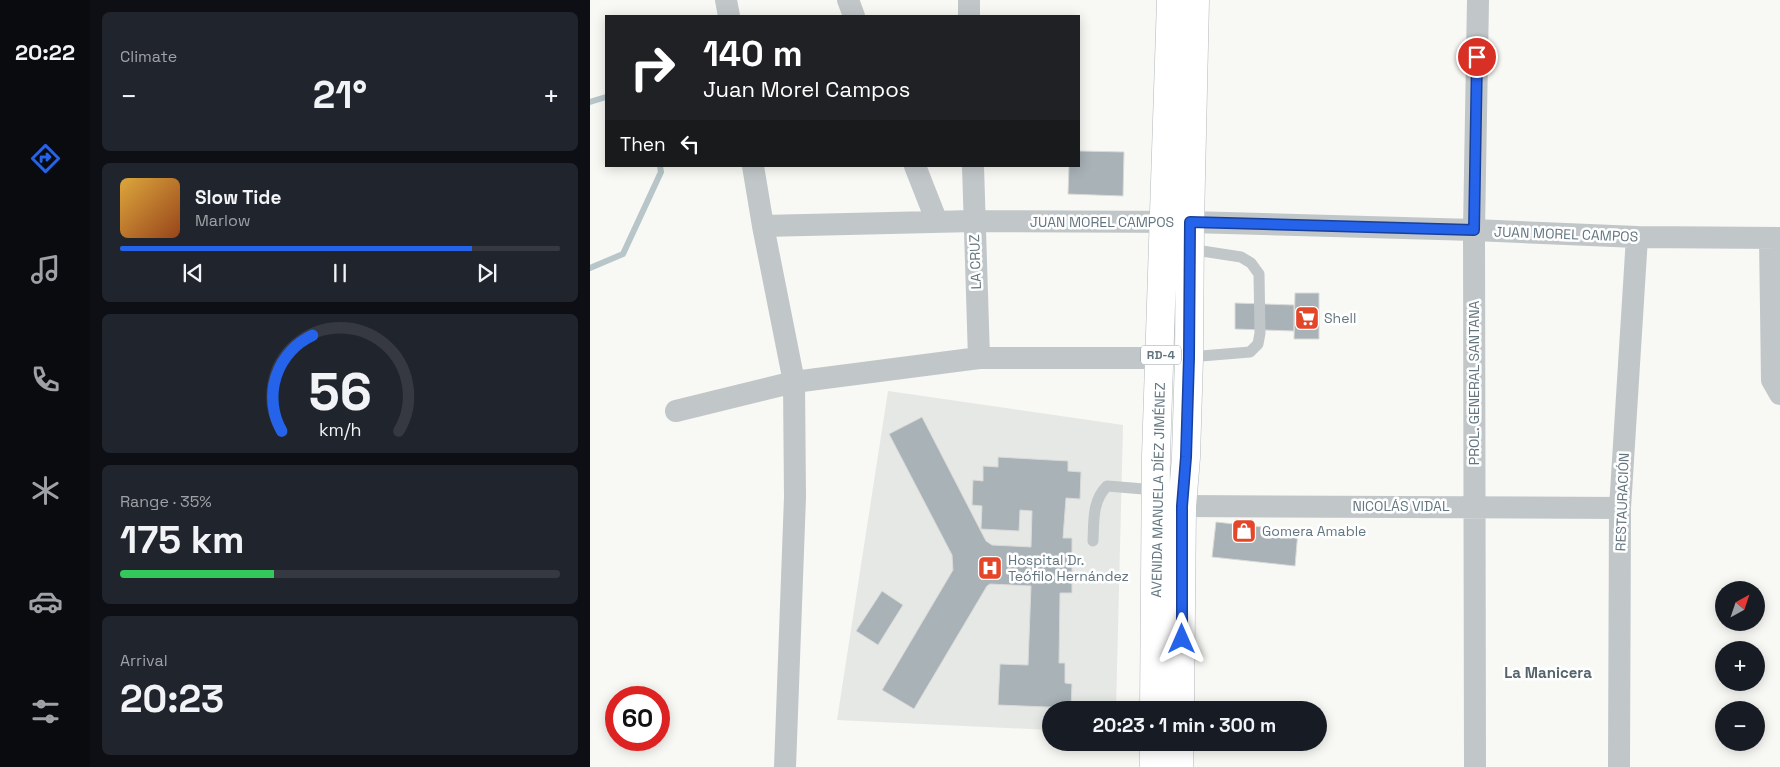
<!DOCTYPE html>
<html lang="en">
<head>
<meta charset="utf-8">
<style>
	:root { --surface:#171b24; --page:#20242c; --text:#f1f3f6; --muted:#9ea1a6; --line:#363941; --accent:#2563eb }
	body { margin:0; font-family:"Space Grotesk",sans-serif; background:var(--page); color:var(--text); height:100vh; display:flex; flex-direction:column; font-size:19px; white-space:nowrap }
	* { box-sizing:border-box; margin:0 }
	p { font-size:16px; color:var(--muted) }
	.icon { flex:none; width:28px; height:28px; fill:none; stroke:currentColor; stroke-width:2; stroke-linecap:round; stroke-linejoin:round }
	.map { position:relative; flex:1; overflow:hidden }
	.panel { display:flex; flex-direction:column; gap:12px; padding:12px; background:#0d0f14; width:500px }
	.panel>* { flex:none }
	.guide { position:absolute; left:15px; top:15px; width:475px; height:152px; border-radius:0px; box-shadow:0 2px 12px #0003; background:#202124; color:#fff; overflow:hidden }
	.needle { width:32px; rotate:40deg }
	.fabs { position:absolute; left:1125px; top:581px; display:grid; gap:10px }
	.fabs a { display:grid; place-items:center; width:50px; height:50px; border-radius:50%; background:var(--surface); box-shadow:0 2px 12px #0003; font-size:25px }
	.speed { position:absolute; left:15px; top:686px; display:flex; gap:10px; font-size:25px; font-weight:700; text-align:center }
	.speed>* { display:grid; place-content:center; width:65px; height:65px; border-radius:50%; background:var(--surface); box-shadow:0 2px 12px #0003; line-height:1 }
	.speed .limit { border:8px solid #d22; background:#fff; color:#111 }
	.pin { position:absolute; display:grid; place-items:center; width:42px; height:42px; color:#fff; margin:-21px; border:2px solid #fff; border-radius:50%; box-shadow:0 1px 5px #0007 }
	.me { position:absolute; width:55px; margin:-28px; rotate:0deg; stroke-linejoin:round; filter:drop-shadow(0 0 4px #0008) }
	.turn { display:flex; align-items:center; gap:18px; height:105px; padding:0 15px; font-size:22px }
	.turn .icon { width:65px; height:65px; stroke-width:2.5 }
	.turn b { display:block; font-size:35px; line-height:42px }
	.then { display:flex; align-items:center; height:48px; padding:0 15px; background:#0003; gap:10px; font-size:19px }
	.big { font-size:38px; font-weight:700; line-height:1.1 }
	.panel .widget { flex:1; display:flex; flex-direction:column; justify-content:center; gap:8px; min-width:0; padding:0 18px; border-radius:8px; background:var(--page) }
	.panel .dial { align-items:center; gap:0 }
	.dial svg { height:130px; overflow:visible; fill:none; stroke:var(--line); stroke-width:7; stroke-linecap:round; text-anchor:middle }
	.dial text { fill:var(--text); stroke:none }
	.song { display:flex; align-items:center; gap:15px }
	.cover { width:60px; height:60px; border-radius:8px; background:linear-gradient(135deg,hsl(40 70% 55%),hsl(20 70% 35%)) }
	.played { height:5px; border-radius:2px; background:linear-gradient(90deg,var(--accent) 80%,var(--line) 80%) }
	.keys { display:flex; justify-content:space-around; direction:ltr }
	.heat { display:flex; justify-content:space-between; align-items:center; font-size:28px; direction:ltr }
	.charge { height:8px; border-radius:4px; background:linear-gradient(90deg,#34c759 35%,var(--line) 0) }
	.trip { position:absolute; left:452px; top:701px; width:285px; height:50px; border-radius:25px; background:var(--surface); box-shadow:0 2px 12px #0003; font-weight:700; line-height:50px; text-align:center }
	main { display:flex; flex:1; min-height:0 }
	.tab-bar { display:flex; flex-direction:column; width:90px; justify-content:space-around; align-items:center; background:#090b0e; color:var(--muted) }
	.tab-bar .icon { width:35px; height:35px }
	.tab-bar .active { color:var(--accent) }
	.tab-bar b { font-size:22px; color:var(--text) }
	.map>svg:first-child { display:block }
	.built { fill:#e6e8e6 }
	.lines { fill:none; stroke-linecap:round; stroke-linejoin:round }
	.stream { stroke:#b8c6c9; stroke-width:6 }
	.building { fill:#a8b2b7; stroke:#dadad8 }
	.primary-casing { stroke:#b3b9bc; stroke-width:29 }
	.service { stroke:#c1c6c9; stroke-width:11 }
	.minor { stroke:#c1c6c9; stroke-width:22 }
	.primary { stroke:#fff; stroke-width:28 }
	.route-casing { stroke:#184099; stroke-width:12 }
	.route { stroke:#2563eb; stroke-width:9 }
	.labels { text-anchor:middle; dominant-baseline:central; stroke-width:5; stroke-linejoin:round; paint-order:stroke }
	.shield { fill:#fff; stroke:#929fa6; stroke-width:1 }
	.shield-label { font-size:12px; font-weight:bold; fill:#637680 }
	.street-label { font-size:14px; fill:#637680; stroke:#fff }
	.poi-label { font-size:14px; fill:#637680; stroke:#fff; text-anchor:start }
	.neighbourhood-label { font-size:15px; font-weight:bold; fill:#55636b; stroke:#fff }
</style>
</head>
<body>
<main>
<nav class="tab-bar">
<b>20:22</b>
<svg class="icon active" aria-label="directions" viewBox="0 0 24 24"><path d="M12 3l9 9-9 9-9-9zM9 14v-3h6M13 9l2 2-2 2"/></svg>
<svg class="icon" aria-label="music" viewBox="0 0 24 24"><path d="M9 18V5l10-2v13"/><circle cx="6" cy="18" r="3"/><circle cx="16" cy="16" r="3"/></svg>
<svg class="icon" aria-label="phone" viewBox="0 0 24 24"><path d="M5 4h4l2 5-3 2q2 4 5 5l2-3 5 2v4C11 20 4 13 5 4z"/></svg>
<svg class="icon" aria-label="climate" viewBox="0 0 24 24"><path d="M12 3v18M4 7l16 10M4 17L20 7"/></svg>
<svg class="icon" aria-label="car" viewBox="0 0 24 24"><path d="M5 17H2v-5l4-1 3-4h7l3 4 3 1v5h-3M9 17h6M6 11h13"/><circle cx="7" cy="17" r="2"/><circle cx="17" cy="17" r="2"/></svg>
<svg class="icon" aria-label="filters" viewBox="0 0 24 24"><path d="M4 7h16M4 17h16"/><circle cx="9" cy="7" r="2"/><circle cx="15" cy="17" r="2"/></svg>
</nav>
<section class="panel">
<div class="widget"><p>Climate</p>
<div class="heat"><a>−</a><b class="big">21°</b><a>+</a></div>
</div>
<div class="widget">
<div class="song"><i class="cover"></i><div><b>Slow Tide</b><p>Marlow</p></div></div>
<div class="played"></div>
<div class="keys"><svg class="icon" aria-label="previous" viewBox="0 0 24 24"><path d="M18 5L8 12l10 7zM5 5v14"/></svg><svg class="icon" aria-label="pause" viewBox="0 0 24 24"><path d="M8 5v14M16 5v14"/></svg><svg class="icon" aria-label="next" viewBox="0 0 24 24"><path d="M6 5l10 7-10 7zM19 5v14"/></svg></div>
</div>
<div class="widget dial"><svg viewBox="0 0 100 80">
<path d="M14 69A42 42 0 1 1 86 69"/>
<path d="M14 69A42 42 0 0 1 33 10" stroke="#2563eb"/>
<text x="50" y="56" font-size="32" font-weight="700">56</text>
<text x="50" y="72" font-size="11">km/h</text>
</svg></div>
<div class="widget"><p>Range · 35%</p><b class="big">175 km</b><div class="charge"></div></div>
<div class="widget"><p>Arrival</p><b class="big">20:23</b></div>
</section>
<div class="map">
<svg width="1190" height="767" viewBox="0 0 1190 767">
	<rect width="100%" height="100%" fill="#f8f8f5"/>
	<path class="built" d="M298,391L533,425L526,710H461V730L247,720Z"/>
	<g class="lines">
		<path class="stream" d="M0,102L16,97
			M0,268L33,254L71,172L70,166"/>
	</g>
	<path class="building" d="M489,151L534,152L533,196L478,194L479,166H489Z
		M705,293H729V339H704Z
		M645,303L704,305V331L645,329Z
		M332,417L396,541L402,545L441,547L442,511L430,510L429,531L391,529L392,506L382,505L383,480L393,481V466L408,467V457L478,461V471L491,472L490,499L476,498L473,538H482V593H470L469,663H475V683L482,684L481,708L408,705L410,664L438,665L441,586L400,584L397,586L324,709L292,690L363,570L362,555L299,434Z
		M626,522L708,531L705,566L622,557Z
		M292,591L313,605L288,645L266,631Z"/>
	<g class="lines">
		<defs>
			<path id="primary" d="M564,710L566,456L581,0
				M590,710L592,506L596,457L599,357L600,222L605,0
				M564,767V742
				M589,767V742"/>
		</defs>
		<use href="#primary" class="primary-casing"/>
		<path class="service" d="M599,357L660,352L668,344L670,333L669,274L661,263L651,257L599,249
			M503,541C504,521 502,501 517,486L566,490"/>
		<path class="minor" d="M136,0L139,16
			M258,0L264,16
			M379,0V16
			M163,166L173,226L204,382L205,497L195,767
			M325,166L347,222
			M383,166L389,358
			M173,226L384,221L600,222L884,230L1047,237L1190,238
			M1180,238L1182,380L1190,394
			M86,411L204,382L389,358H571
			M592,506L1030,508
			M885,767L884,230L888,0
			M1029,767L1030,508L1047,237"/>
		<use href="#primary" class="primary"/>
	</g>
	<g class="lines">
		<defs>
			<path id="route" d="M592,639V506L596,457L599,357L600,222L884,230L887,57"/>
		</defs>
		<use href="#route" class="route-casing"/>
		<use href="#route" class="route"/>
	</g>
	<defs>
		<symbol id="supermarket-square" viewBox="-11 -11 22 22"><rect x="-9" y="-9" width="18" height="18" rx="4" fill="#e4462a" stroke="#fff"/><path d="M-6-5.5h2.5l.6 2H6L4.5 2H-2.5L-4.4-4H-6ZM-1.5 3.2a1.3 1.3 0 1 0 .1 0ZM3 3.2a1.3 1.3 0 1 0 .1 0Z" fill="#fff"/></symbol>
		<symbol id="shop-square" viewBox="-11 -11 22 22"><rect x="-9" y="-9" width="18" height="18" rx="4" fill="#e4462a" stroke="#fff"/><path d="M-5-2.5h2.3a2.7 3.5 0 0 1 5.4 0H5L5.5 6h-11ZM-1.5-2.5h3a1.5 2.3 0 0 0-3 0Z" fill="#fff"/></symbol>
		<symbol id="hospital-square" viewBox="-11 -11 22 22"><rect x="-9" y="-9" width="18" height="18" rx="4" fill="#e4462a" stroke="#fff"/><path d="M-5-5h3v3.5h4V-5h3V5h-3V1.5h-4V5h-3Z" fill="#fff"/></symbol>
	</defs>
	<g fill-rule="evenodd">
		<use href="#supermarket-square" x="703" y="304" width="28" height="28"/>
		<use href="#shop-square" x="640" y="517" width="28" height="28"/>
		<use href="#hospital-square" x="386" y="554" width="28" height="28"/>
	</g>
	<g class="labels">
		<rect class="shield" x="551" y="345.5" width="40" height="19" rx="4"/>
		<g class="shield-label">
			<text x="571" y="355">RD-4</text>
		</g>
		<g class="street-label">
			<text x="512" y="222">JUAN MOREL CAMPOS</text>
			<text transform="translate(976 234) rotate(2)">JUAN MOREL CAMPOS</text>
			<text transform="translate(385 262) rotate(-92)">LA CRUZ</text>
			<text transform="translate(884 383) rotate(-90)">PROL. GENERAL SANTANA</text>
			<text transform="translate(568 490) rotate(-89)">AVENIDA MANUELA DÍEZ JIMÉNEZ</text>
			<text transform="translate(1032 502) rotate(-88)">RESTAURACIÓN</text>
			<text x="811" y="506">NICOLÁS VIDAL</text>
		</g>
		<g class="poi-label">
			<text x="734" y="318">Shell</text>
			<text x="672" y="531">Gomera Amable</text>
			<text x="418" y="560">Hospital Dr.<tspan x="418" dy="16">Teófilo Hernández</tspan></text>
		</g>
		<g class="neighbourhood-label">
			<text x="958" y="672">La Manicera</text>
		</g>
	</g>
</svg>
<div class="fabs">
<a><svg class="needle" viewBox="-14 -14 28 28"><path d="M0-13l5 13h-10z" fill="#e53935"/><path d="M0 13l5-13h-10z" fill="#9ea1a6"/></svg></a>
<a>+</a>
<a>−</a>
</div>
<div class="speed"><div class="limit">60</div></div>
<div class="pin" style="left:887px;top:57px;background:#d93025"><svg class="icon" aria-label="arrive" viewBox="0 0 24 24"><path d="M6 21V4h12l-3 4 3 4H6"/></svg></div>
<svg class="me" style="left:592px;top:639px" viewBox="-20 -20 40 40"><path d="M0-17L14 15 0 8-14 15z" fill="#2563eb" stroke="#fff" stroke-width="4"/></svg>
<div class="trip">20:23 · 1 min · 300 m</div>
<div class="guide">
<div class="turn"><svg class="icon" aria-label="right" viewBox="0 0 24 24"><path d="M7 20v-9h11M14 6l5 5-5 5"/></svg><div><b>140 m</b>Juan Morel Campos</div></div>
<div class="then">Then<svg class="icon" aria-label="left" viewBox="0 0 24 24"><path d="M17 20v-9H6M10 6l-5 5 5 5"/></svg></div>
</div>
</div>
</main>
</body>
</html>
